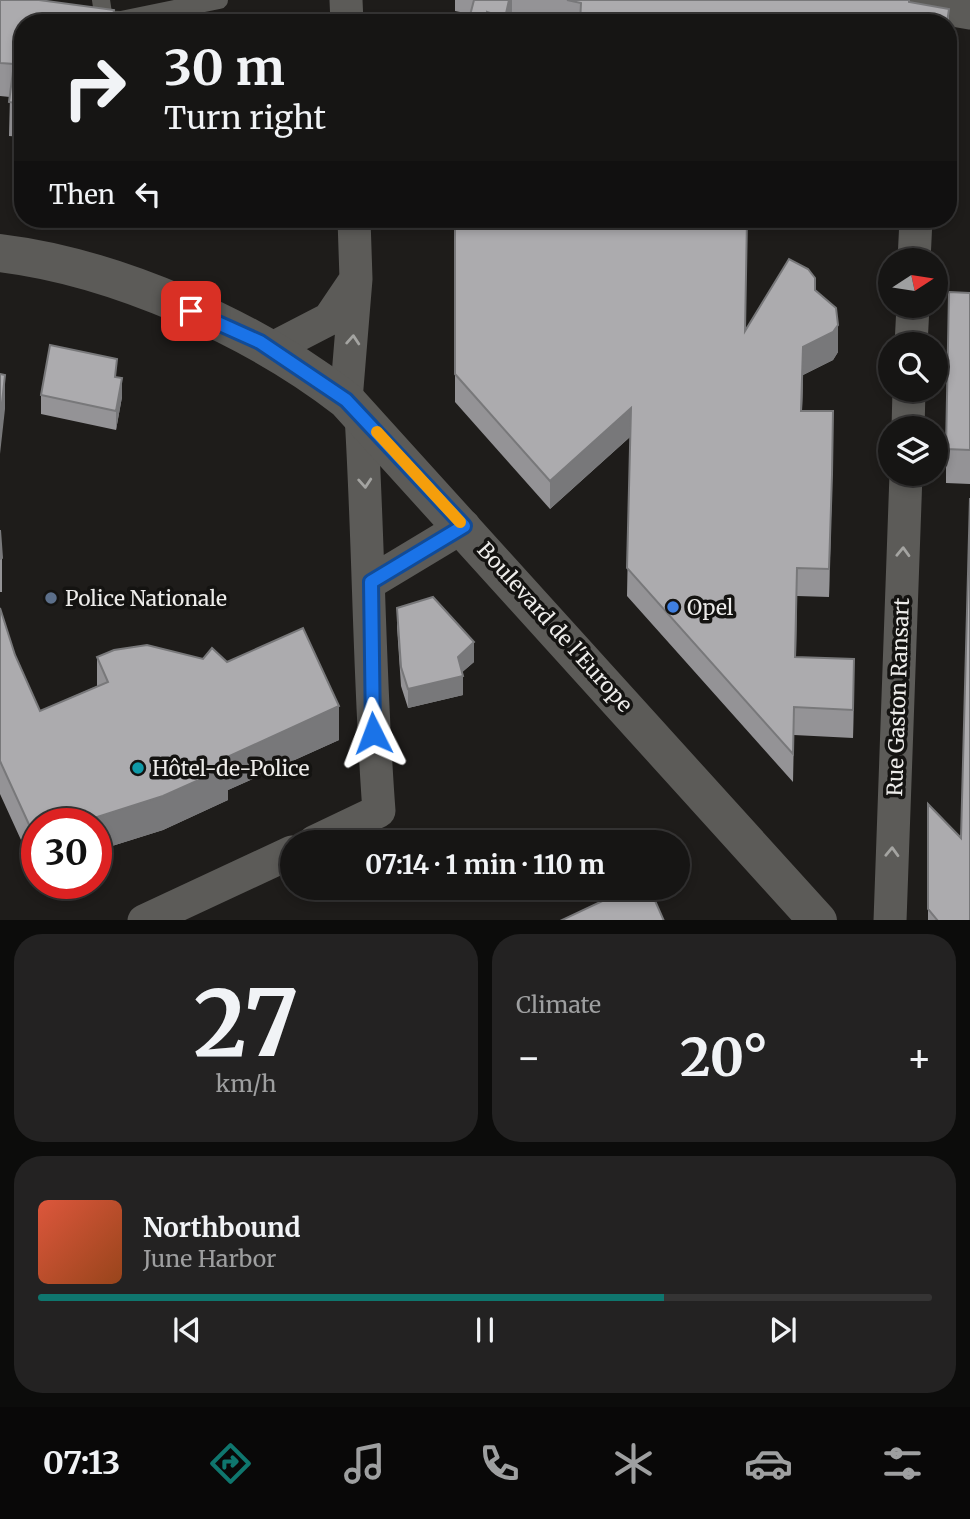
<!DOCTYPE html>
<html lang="en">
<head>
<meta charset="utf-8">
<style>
	:root { --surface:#161514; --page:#232222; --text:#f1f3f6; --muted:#9e9fa0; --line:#353434; --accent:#0f766e }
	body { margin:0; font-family:Merriweather,serif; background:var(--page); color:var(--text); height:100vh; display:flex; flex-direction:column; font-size:26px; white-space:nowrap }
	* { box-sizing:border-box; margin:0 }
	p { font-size:23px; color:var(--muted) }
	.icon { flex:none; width:38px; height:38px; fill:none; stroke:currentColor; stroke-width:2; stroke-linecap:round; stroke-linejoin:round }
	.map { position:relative; height:920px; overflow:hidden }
	.drawer { display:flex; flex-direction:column; gap:14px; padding:14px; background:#0c0c0b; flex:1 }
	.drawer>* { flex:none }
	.banner { position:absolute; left:14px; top:14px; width:943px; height:214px; border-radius:28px; box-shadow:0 4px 10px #0003,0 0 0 2px var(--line); background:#161514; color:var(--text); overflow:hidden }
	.needle { width:46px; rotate:78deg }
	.fabs { position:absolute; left:878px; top:248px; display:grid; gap:14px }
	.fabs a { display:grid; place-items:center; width:70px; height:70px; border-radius:50%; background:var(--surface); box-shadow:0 4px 10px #0003,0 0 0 2px var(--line); font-size:35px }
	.speed { position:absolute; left:21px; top:808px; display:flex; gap:14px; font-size:35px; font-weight:700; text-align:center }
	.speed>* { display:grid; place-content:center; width:91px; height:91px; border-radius:50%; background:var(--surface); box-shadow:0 4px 10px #0003,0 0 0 2px var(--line); line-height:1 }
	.speed .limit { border:10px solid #d22; background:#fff; color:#111 }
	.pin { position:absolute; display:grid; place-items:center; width:60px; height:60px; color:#fff; margin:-30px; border-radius:14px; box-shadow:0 4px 10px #0006 }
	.me { position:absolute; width:77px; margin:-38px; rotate:357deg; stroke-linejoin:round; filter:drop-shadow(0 0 5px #0008) }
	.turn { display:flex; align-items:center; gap:24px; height:147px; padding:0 35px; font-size:32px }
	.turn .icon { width:91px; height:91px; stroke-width:2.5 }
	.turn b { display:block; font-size:49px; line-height:60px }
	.then { display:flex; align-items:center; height:66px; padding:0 35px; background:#0003; gap:14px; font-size:26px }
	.big { font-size:52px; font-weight:700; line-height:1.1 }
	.drawer .tile { flex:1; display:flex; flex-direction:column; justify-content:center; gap:10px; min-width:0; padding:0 24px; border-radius:28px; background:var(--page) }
	.drawer .dial { align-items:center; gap:0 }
	.dial b { font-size:91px; line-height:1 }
	.song { display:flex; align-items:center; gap:21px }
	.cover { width:84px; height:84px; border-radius:10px; background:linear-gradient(135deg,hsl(10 70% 55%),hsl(20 70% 35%)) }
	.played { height:7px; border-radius:4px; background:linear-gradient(90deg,var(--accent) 70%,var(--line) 70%) }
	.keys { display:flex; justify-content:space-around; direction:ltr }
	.heat { display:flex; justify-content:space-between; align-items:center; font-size:38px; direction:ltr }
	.drawer .tiles { flex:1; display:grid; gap:14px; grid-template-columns:1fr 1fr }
	.tile:last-child { grid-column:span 2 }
	.trip { position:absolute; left:280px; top:830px; width:410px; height:70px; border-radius:35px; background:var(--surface); box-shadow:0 4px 10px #0003,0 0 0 2px var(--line); font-weight:700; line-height:70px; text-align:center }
	.dock { display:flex; height:112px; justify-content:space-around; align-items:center; background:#090808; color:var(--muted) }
	.dock .icon { width:49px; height:49px }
	.dock .on { color:var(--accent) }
	.dock b { font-size:32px; color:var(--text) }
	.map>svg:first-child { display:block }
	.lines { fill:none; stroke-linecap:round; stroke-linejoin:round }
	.lane { stroke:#5c5b58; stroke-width:18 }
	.street { stroke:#5c5b58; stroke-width:33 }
	.secondary { stroke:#5c5b58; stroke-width:38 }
	.wall { fill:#949396 }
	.shaded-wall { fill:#78787a }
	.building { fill:#acabae; stroke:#78787a; stroke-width:2 }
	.oneway { stroke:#a4a4a1 }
	.route-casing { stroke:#114b97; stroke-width:18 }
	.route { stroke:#1a73e8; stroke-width:12 }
	.slow { stroke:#f59e0b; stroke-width:12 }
	.service-dot { fill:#5c6f8a; stroke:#141311; stroke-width:2.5 }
	.shop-dot { fill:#3f7fe0; stroke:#141311; stroke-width:2.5 }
	.culture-dot { fill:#0f9aa8; stroke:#141311; stroke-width:2.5 }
	.labels { text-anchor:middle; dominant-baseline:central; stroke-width:7; stroke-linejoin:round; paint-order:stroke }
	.poi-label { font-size:21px; fill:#edecea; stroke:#141311; text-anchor:start }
	.street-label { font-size:21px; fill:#edecea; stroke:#141311 }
</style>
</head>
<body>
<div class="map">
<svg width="970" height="921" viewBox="0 0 970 921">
	<rect width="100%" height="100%" fill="#1e1c1a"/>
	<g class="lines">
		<path class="lane" d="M101,0L104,20
			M92,19L121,20L219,0"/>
		<path class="street" d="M346,0L347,23
			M895,0L970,13
			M914,261L916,219
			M911,345L913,306
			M271,349L329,319L356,279
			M346,400L356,279L354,219
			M908,429L909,390
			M371,582L464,526
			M314,842L379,811C369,680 369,547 361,415
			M144,921L292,852
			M890,921L906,474"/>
		<path class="secondary" d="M0,253C116,267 255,329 346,400L818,921"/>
	</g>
	<path class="wall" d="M0,0H40L114,23H23V137L9,136L10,97L0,96Z
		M455,0H909V2L949,9V37L948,38V23H543L512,16L510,23H468L470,14L455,11Z
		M455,219L746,330L815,290L838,352L833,360L803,375L802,411L833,439L829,597L797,596L796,657L854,687L853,738L794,735L793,782L627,596L630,437L550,509L455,402Z
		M970,293V484L946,483V449Z
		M117,377L122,397L116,430L41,414V395Z
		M0,530L2,558V592H0Z
		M0,608L15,655L40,711L97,686V657L203,659L227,662L339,740L228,790V800L163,830L96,851V824H37V875L0,794Z
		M397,608L474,662L462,672L463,695L408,708L401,686L397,627Z
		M928,804L961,838L970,921H928Z"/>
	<path class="shaded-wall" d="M509,0H512V16L510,23H505V18Z
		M838,325V352L833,360L803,375L801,439L803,347Z
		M5,375V409L0,454V421Z
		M122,378V397L116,430V411Z
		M631,408V436L550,509V481Z
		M833,411V439L829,597V569Z
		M474,642V662L458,676V657Z
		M854,659V687L853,738V710Z
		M463,676V695L408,708V689Z
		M339,706V740L228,790V800L163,830L96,851V824H79Z"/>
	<path class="building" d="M0,0H39L114,10L112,23H23V104L9,102L14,64L0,63Z
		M474,0H509L505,18L487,12V23H468Z
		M567,0H909V2L949,9L947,23H580L581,3Z
		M455,219H747L745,331L789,259L808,269L815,278V290L836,308L838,325L833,332L803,347L801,411H833L832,475L829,569L797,568L795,657L854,659L853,710L794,707L793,754L627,568L631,408L550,481L455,374Z
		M949,292L970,293V450L946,449Z
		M50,345L117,359L115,377L122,378L116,411L41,395Z
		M0,374L5,375L0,421Z
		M970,498V921H938L928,909V804L961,838Z
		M0,530L2,558L0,559Z
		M433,597L474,642L458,657L463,676L408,689L401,667L397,608Z
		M0,608L15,655L40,711L108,682L97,657L114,650L147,645L203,659L212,648L227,662L303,628L339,706L223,759L228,767L163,796L91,819L79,824H37V842L0,761Z
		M632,887H649L664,921H560Z"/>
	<defs><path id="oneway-chevron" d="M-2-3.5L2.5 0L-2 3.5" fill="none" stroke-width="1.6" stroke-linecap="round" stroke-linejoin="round" transform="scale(1.75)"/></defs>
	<g class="oneway">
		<use href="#oneway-chevron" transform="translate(353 340) rotate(-86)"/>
		<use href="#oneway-chevron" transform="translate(365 483) rotate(86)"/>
		<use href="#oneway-chevron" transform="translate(903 552) rotate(-88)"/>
		<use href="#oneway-chevron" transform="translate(892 852) rotate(-88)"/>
	</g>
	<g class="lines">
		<defs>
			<path id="route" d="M191,311L260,342L346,400L464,526L371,582L373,733"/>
		</defs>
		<use href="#route" class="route-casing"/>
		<use href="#route" class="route"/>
		<path class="slow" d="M377,432L460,522"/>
	</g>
	<circle class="service-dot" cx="51" cy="598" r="7"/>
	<circle class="shop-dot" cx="673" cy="607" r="7"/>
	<circle class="culture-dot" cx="138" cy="768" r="7"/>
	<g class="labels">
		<g class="poi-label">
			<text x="65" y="598">Police Nationale</text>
			<text x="687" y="607">Opel</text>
			<text x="152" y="768">Hôtel-de-Police</text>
		</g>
		<g class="street-label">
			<text transform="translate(555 627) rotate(48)">Boulevard de l'Europe</text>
			<text transform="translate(898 697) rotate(-88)">Rue Gaston Ransart</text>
		</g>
	</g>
</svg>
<div class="fabs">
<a><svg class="needle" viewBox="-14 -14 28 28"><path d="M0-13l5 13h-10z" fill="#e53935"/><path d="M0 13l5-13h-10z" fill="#9e9fa0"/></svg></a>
<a><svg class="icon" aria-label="search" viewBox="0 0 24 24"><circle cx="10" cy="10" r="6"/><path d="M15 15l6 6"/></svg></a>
<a><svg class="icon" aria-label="layers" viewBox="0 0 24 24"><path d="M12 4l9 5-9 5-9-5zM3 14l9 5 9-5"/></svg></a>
</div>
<div class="speed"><div class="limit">30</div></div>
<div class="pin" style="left:191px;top:311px;background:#d93025"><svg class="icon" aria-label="arrive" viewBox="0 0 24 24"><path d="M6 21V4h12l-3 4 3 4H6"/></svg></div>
<svg class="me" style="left:373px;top:733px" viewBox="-20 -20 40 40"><path d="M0-17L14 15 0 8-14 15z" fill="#1a73e8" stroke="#fff" stroke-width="4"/></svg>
<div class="trip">07:14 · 1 min · 110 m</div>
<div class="banner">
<div class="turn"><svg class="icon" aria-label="right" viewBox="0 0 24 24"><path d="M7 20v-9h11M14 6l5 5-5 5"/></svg><div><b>30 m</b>Turn right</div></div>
<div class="then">Then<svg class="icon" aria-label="left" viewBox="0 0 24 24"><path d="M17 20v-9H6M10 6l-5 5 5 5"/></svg></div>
</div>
</div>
<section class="drawer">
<div class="tiles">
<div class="tile dial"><b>27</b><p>km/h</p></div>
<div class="tile"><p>Climate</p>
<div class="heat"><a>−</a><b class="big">20°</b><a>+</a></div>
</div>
<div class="tile">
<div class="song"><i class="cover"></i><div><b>Northbound</b><p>June Harbor</p></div></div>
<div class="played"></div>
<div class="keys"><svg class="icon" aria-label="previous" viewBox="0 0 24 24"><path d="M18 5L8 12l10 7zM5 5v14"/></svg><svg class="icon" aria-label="pause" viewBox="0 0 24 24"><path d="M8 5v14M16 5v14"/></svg><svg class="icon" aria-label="next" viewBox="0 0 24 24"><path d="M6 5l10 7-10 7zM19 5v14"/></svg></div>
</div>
</div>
</section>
<nav class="dock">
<b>07:13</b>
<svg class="icon on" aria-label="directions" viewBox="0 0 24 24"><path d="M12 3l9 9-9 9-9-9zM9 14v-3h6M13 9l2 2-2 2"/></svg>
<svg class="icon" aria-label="music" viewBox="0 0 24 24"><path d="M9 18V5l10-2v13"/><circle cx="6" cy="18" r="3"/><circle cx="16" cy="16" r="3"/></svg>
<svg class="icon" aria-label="phone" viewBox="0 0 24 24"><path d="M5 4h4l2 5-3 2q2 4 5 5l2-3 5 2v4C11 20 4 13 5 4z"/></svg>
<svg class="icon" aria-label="climate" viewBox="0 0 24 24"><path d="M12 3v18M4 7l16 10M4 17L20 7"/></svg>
<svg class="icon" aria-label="car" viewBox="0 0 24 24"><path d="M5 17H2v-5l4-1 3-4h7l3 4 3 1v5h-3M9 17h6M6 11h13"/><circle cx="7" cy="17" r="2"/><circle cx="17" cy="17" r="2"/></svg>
<svg class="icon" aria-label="filters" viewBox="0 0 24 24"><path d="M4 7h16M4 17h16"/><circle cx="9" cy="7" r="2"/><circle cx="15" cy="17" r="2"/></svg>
</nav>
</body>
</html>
